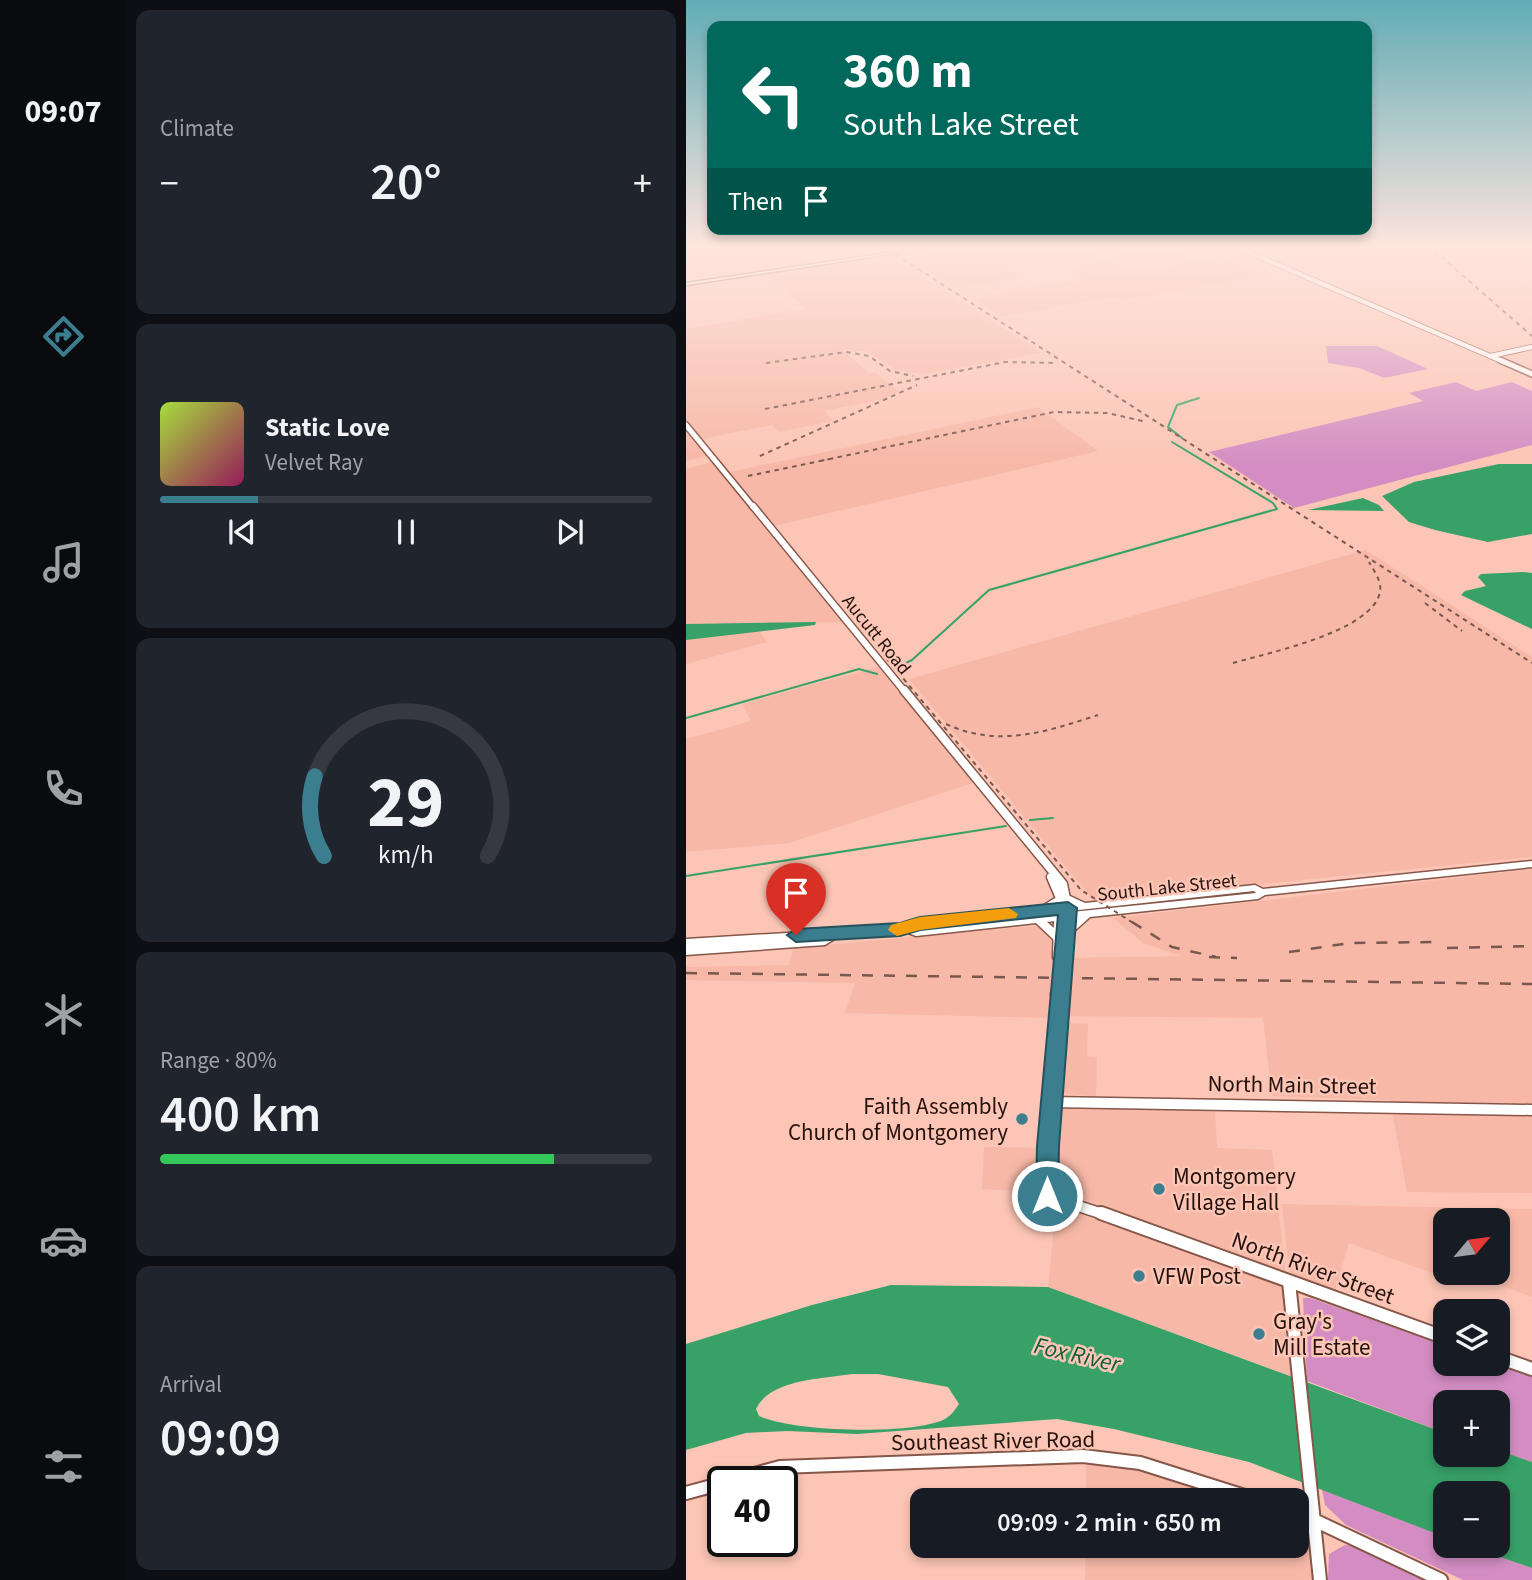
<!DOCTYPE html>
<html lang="en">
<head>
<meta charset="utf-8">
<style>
	:root { --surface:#171b24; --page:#20242c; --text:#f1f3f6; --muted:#9ea1a6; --line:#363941; --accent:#3b7e8f }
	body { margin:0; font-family:"Source Sans 3",sans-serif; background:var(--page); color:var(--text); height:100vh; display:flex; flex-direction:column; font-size:26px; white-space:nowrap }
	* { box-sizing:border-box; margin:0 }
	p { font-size:23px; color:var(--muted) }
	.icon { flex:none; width:38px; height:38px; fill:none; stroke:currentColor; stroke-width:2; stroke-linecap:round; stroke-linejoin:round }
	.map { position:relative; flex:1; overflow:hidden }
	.panel { display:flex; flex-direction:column; gap:10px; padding:10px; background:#0d0f14; width:560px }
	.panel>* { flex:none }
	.hud { position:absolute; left:21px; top:21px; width:665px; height:214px; border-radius:14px; box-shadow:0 4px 10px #0003; background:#00695c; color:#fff; overflow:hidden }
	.needle { width:46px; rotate:61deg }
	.buttons { position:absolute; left:747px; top:1208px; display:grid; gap:14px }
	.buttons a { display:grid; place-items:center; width:77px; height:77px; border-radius:14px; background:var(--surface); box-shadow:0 4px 10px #0003; font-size:35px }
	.speed { position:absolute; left:21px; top:1466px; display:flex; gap:14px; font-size:35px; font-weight:700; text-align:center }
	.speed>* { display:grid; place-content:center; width:91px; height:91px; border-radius:50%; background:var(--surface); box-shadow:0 4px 10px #0003; line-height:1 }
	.speed .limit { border:4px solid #111; border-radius:10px; background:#fff; color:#111 }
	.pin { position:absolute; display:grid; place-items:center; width:60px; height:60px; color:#fff; margin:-72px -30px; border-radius:50% 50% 50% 0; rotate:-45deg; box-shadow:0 0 7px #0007 }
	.pin .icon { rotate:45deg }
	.me { position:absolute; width:77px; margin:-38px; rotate:0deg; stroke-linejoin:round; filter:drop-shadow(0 0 5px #0008) }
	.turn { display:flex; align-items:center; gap:24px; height:147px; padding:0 21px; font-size:32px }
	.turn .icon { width:91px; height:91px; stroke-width:2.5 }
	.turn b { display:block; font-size:49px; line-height:60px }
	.then { display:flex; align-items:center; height:66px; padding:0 21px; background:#0003; gap:14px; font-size:26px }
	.big { font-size:52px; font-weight:600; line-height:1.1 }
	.panel .tile { flex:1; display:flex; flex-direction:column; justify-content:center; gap:10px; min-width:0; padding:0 24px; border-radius:14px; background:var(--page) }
	.panel .dial { align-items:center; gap:0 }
	.dial svg { height:182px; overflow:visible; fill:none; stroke:var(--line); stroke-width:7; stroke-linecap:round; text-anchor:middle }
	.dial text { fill:var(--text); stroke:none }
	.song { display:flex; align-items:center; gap:21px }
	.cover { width:84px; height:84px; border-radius:10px; background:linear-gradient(135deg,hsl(80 70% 55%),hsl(330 70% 35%)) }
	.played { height:7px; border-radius:4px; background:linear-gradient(90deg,var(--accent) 20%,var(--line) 20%) }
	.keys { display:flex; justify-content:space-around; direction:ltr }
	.heat { display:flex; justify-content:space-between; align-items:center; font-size:38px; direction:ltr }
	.charge { height:10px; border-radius:5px; background:linear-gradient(90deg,#34c759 80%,var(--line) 0) }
	.trip { position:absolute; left:224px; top:1488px; width:399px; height:70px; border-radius:14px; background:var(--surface); box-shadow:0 4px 10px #0003; font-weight:600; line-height:70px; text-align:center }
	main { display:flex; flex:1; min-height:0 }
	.menu { display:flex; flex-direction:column; width:126px; justify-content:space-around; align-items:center; background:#090b0e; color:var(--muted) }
	.menu .icon { width:49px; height:49px }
	.menu .active { color:var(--accent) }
	.menu b { font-size:32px; color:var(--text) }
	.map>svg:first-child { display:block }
	.built { fill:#f7b8a7 }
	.green { fill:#d38dc2 }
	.water { fill:#37a168; fill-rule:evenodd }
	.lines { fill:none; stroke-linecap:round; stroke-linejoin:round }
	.stream { stroke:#37a168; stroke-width:2 }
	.secondary-far5-casing { stroke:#865649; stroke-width:6 }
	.secondary-far4-casing { stroke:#865649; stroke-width:8 }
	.secondary-far3-casing { stroke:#865649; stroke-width:9 }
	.secondary-far2-casing { stroke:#865649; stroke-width:11 }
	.secondary-far1-casing { stroke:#865649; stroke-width:13 }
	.secondary-casing { stroke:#865649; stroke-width:16 }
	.primary-casing { stroke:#865649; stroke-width:3 }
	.secondary-far5 { stroke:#fff; stroke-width:4.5 }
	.secondary-far4 { stroke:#fff; stroke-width:5 }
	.secondary-far3 { stroke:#fff; stroke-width:6 }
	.secondary-far2 { stroke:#fff; stroke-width:8 }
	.secondary-far1 { stroke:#fff; stroke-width:10 }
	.secondary { stroke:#fff; stroke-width:12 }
	.primary { fill:#fff; fill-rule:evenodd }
	.rail-far1 { stroke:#78574e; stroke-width:2; stroke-dasharray:4.5 4.5; stroke-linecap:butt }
	.rail { stroke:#78574e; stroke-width:2.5; stroke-dasharray:11 11; stroke-linecap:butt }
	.route { fill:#3b7e8f; stroke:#26525d; stroke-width:2 }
	.slow { fill:#f59e0b }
	.poi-dot { fill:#3b7e8f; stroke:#fcc5b5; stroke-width:2.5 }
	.labels { text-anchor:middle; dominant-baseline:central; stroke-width:5; stroke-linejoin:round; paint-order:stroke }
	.street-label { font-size:19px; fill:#25120d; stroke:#fcc5b5 }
	.near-street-label { font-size:23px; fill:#25120d; stroke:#fcc5b5 }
	.near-poi-label { font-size:23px; fill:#25120d; stroke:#fcc5b5; text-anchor:start }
	.near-water-label { font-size:24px; font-style:italic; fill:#0f5d37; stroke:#fcc5b5 }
</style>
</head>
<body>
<main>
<nav class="menu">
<b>09:07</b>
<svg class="icon active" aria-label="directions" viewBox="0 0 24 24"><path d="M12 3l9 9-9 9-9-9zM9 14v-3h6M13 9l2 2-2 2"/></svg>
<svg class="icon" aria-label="music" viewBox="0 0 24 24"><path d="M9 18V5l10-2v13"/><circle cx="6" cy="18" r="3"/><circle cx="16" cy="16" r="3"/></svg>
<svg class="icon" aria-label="phone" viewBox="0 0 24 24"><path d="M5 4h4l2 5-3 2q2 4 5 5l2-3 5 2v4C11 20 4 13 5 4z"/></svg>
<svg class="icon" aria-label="climate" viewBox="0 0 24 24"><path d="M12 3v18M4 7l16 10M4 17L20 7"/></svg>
<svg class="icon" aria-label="car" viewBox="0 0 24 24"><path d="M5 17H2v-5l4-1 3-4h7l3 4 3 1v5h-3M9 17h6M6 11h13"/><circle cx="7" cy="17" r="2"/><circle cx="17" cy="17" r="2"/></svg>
<svg class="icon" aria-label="filters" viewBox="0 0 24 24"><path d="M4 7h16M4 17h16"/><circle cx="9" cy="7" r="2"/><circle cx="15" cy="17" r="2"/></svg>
</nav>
<section class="panel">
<div class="tile"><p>Climate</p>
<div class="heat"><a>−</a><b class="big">20°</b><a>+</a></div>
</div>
<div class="tile">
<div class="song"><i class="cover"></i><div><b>Static Love</b><p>Velvet Ray</p></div></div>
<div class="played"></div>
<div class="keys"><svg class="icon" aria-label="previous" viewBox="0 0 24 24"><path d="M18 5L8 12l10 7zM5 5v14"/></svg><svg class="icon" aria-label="pause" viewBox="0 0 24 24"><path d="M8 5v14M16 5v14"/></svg><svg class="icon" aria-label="next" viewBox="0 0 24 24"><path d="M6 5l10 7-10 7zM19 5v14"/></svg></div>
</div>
<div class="tile dial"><svg viewBox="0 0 100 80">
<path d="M14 69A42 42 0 1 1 86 69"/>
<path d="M14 69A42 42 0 0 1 10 34" stroke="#3b7e8f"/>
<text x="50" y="56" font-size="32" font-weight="700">29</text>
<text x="50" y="72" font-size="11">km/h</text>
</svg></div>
<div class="tile"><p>Range · 80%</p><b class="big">400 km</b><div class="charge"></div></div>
<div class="tile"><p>Arrival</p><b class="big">09:09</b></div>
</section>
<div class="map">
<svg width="846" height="1580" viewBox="0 0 846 1580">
	<rect width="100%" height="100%" fill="#fcc5b5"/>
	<path class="built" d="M279,245L298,256L330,251L326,247L335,246L365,262L323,269L335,277L269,288L214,253Z
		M339,245H389L409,255L369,262Z
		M413,245H471L496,256L451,264Z
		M204,255L356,353L236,374L210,370L182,352L155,349L183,373L189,372L213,392L198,399L138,411L147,421L93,432L86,425L16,439L28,455L0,461V329L120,309L78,273Z
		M531,258L582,274L435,301L428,297L314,317L285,298Z
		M425,261L448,272L401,280L379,268Z
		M352,407L412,451L87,526L44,472Z
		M27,462L62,505L157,622L0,624V469Z
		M680,550L846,657V857L408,901L223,679Z
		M73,631L81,642L0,664V637Z
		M192,667L287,783L103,843L0,852V739L65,721L56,704Z
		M846,869V1193L721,1192L704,1100L586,1096L577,1018L378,1016L383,958L495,956L457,943L427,918Z
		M348,926L358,927L368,937L370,961L364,1018L159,1013L169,983L0,980V967L103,965L107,948Z
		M383,1023L402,1024L401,1056L411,1057L410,1097L373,1093L377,1026Z
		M375,1108L529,1110L531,1148L586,1150L600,1278L386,1195L370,1192L367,1182L372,1110Z
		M298,1147L355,1148L351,1192L296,1189Z
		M596,1204L846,1209V1297L780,1272H812V1220H760L759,1264L751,1262L749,1274L663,1243L648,1294L604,1280Z
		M370,1206L600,1284L605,1376L362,1287Z
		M400,1462L458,1468L558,1500H400Z
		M611,1516L622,1520L626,1580H399L400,1545H611Z"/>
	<path class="green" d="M640,346H691L742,369L698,378L673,368L642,363Z
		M770,382L790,391L826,382L846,391V445L608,508L523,452L737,401L723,393Z
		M617,1298H624L759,1345L760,1363H811L846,1376V1462L812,1450V1402H760L759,1433L621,1381Z
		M636,1489L759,1537L760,1545H779L846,1568V1580H777L660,1525L639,1505Z
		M659,1545L674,1547L747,1580H642L643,1554Z"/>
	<path class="water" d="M813,464H846V534L802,542L749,530L723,522L696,496L728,482Z
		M677,498L693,505L698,511L622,510Z
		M837,572L846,573V629L775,595L779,591L800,586L792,577L795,574Z
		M130,622L129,625L0,640V624Z
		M205,1285L362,1287L759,1433L760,1454H812V1450L846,1462V1568L779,1545H812V1493H760L759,1537L563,1462L428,1429L371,1419L171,1434L101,1431L60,1433L0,1450V1344L126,1305ZM166,1374H192L262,1387L273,1404C269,1410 264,1417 257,1420C223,1435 107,1432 73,1416L70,1409C84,1379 136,1379 166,1374Z"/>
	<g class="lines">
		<path class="stream" d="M496,438L482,427L491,405L513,398
			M212,667L226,660L303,590L591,509L587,503L486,442
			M0,718L173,669L191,674
			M344,820L367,818
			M0,876L320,826"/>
		<defs>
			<path id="secondary-far5" d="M546,245L818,362
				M805,356L846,347"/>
			<path id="secondary-far4" d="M814,360L846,374
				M0,425L68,508"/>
			<path id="secondary-far3" d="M67,506L219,692"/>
			<path id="secondary-far2" d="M218,690L377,884L382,908L381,924
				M365,877L374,898L373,924"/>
			<path id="secondary-far1" d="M373,922L372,957L376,961
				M381,922L361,1196L420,1215
				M373,997L370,994L374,979
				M365,1102L846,1110"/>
			<path id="secondary" d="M415,1213L760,1338
				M603,1282L634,1580
				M812,1357L846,1369
				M39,1482L94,1467L397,1456L454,1463L571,1500
				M0,1493L37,1483
				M611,1512L755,1580"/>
			<path id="primary" d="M256,245H265L0,285V283Z
				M846,861V867L579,895L572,899L404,917L384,935L377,936L378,938L377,941H369L350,923L230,936L217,931L201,935L150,938L139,945L0,955V947L68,942L0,947V939L201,927L234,921L353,908L374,895L384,896L399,903L569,885L577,889ZM568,891L570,893L230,928L234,927ZM378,900L386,904L368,906L377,900ZM391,918L376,931L375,933L376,935L361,922Z"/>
		</defs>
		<use href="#secondary-far5" class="secondary-far5-casing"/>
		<use href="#secondary-far4" class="secondary-far4-casing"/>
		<use href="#secondary-far3" class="secondary-far3-casing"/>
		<use href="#secondary-far2" class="secondary-far2-casing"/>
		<use href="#secondary-far1" class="secondary-far1-casing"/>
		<use href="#secondary" class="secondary-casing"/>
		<use href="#primary" class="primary-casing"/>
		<use href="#secondary-far5" class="secondary-far5"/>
		<use href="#secondary-far4" class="secondary-far4"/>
		<use href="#secondary-far3" class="secondary-far3"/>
		<use href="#secondary-far2" class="secondary-far2"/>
		<use href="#secondary-far1" class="secondary-far1"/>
		<use href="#secondary" class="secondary"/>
		<use href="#primary" class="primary"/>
		<path class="rail-far1" d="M742,245L846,336
			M209,254L846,663
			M80,363L160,352L183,356L204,371L227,376
			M79,409L319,362L371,363
			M74,456L231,385
			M134,461L368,412L421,413L457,421
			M62,476L144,459
			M739,603L776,631
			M200,658L395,890L449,924
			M547,663C581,653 686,632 694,592C696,581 688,571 683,562
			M260,724C312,748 360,732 412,715"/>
		<path class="rail" d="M446,922L486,947L530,957
			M761,948L846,946
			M603,952L664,943L747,942
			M523,957L551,958
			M0,973L846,984"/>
	</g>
	<linearGradient id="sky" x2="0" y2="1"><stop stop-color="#61acb5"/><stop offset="0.53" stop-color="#fee5de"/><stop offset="1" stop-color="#fee5de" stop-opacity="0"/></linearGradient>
	<rect width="846" height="466" fill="url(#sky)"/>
	<path class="route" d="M382,902L391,908L373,1146L372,1196L369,1203L361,1206L353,1203L350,1196L351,1146L372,915L234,930L214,936L110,942L101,935L110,929L214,923L234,917Z"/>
	<path class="slow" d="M323,908L332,914L330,918L234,930L211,936L202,930L205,925L234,917Z"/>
	<g class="poi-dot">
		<circle cx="336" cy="1119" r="7"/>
		<circle cx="473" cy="1189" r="7"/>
		<circle cx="453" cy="1276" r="7"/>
		<circle cx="573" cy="1334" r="7"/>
	</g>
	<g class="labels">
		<g class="street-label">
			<text transform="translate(190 635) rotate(51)">Aucutt Road</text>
			<text transform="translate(481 888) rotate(-6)">South Lake Street</text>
		</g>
		<g class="near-street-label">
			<text transform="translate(606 1085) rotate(1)">North Main Street</text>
			<text transform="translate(627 1268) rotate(20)">North River Street</text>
			<text transform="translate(307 1441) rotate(-1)">Southeast River Road</text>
		</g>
		<g class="near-poi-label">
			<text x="322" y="1106" text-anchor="end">Faith Assembly<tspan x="322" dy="26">Church of Montgomery</tspan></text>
			<text x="487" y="1176">Montgomery<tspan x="487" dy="26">Village Hall</tspan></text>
			<text x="467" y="1276">VFW Post</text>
			<text x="587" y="1321">Gray's<tspan x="587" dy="26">Mill Estate</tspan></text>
		</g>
		<g class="near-water-label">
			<text transform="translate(391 1355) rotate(13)">Fox River</text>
		</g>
	</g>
</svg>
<div class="buttons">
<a><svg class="needle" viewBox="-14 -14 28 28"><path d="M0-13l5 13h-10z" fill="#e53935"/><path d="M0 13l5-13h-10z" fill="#9ea1a6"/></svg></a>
<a><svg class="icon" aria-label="layers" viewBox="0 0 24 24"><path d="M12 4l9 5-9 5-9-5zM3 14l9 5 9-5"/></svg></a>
<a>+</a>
<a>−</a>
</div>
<div class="speed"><div class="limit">40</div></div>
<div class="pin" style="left:110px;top:935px;background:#d93025"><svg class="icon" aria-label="arrive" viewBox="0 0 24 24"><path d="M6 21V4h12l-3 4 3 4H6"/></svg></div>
<svg class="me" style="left:361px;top:1196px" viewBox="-20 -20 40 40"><circle r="17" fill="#3b7e8f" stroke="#fff" stroke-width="3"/><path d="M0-11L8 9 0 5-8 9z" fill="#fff"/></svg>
<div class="trip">09:09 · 2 min · 650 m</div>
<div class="hud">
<div class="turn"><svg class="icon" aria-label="left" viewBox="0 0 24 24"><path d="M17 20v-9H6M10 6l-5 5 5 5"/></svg><div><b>360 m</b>South Lake Street</div></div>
<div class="then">Then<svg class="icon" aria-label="arrive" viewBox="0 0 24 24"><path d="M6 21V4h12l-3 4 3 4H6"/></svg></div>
</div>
</div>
</main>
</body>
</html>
